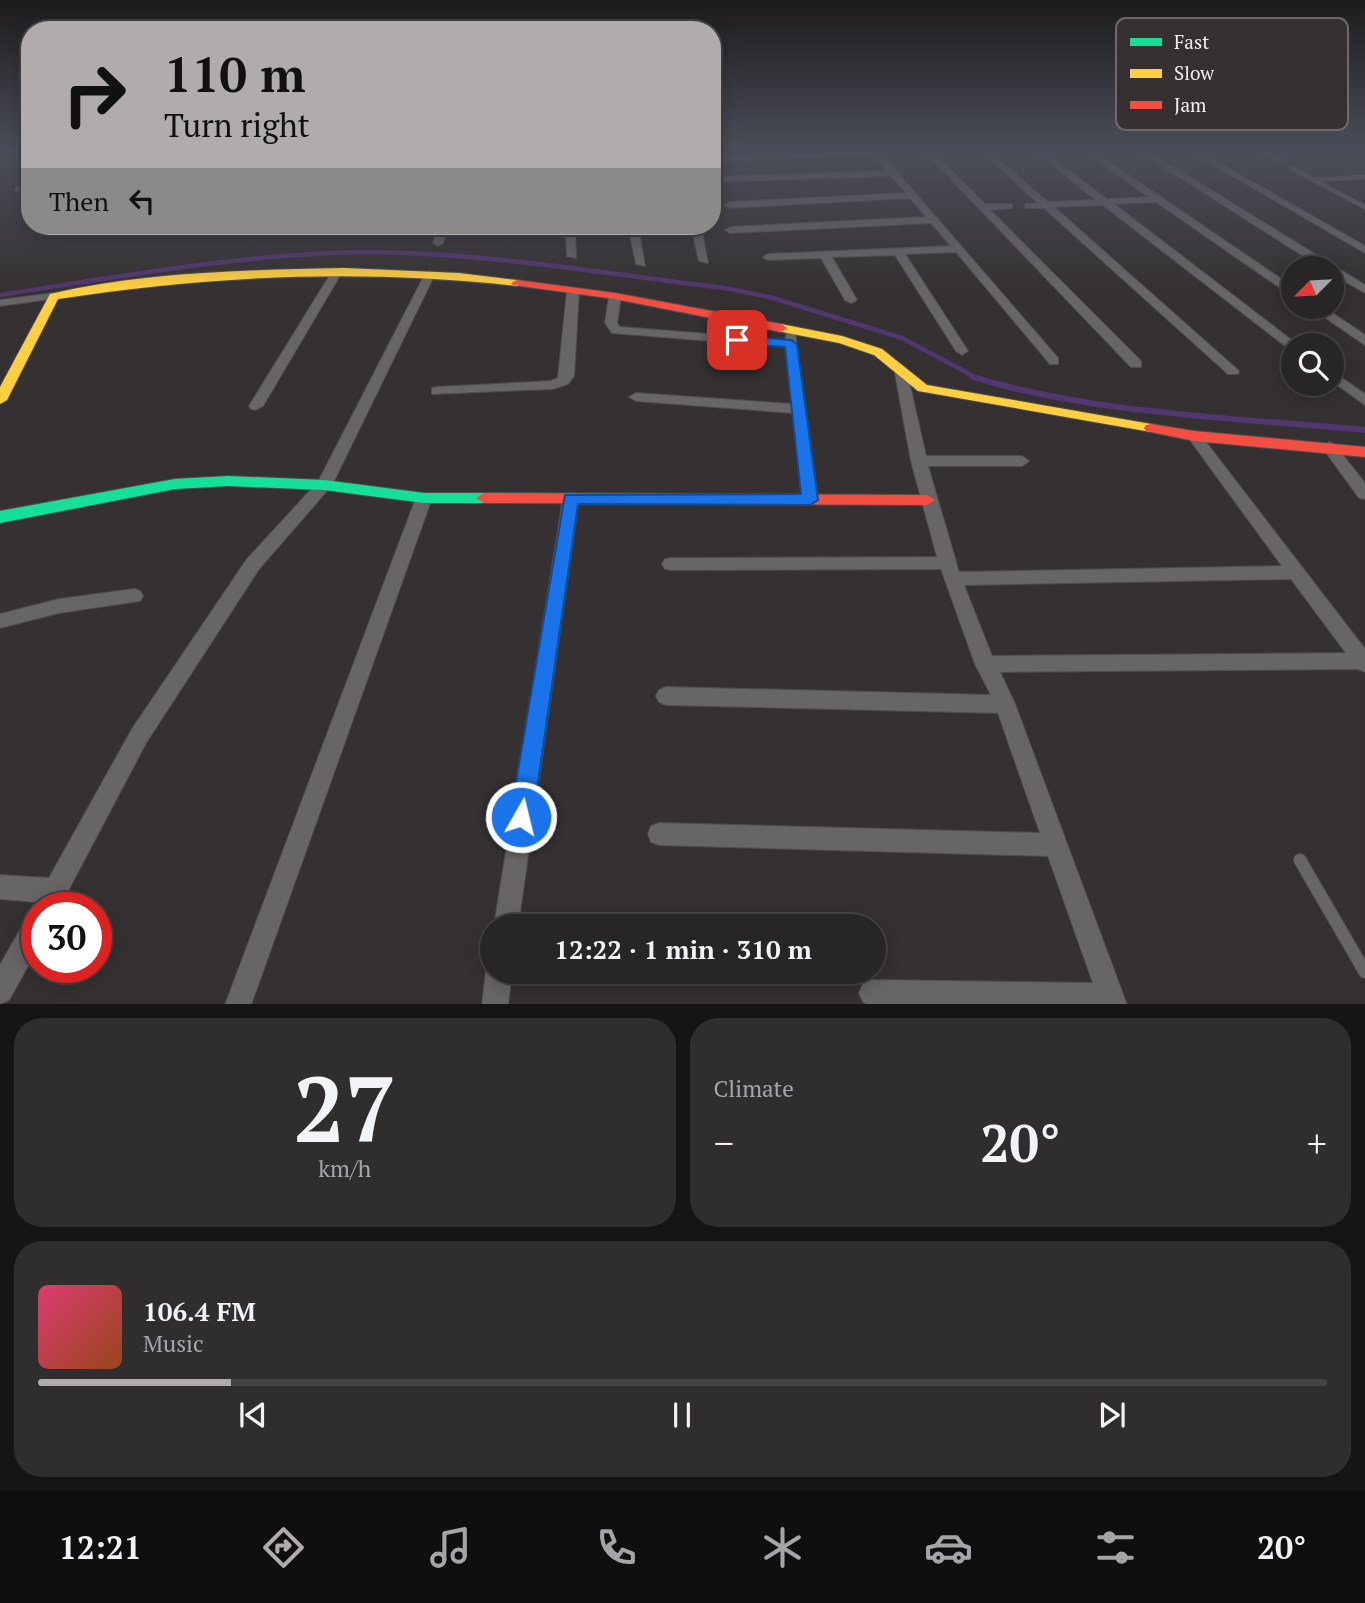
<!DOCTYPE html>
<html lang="en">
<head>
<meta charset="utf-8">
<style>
	:root { --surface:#282526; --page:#302d2e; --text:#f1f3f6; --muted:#a5a5a7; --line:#444243; --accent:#b0acad }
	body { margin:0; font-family:"PT Serif",serif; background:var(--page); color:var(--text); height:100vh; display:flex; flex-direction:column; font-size:26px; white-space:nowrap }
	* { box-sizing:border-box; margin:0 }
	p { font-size:23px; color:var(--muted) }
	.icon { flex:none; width:38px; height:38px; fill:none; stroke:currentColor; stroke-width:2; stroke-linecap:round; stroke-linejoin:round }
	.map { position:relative; height:1004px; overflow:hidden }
	.side { display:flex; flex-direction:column; gap:14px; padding:14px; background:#161415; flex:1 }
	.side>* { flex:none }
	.top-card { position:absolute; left:21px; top:21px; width:700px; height:214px; border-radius:28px; box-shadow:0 4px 18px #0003,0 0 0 2px var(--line); background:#b0acad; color:#111; overflow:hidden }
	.needle { width:46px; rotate:246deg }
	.controls { position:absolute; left:1281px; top:256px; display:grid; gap:14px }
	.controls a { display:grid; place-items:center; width:63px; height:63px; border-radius:50%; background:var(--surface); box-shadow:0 4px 18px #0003,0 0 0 2px var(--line); font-size:35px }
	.speed { position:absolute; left:21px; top:892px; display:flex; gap:14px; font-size:35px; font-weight:700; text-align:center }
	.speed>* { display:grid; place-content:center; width:91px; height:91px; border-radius:50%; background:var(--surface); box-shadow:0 4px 18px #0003,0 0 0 2px var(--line); line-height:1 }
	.speed .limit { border:10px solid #d22; background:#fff; color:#111 }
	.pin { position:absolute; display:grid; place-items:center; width:60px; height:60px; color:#fff; margin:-30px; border-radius:14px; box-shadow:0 4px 10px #0006 }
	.me { position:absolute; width:77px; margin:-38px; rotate:8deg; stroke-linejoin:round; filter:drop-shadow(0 0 5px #0008) }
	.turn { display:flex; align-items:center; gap:24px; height:147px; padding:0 28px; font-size:32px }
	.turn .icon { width:91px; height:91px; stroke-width:2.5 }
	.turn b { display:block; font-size:49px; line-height:60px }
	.then { display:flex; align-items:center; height:66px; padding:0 28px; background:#0003; gap:14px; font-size:26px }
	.big { font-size:52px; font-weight:700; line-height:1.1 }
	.side .card { flex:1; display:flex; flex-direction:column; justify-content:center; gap:10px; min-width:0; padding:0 24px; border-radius:28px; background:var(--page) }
	.side .dial { align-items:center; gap:0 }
	.dial b { font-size:91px; line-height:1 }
	.song { display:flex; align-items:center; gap:21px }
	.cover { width:84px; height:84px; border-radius:10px; background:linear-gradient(135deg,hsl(340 70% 55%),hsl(20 70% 35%)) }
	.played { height:7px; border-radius:4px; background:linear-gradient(90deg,var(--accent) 15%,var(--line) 15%) }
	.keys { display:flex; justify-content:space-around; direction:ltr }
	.heat { display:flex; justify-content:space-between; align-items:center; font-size:38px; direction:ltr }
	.side .tiles { flex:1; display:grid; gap:14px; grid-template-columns:1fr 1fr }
	.card:last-child { grid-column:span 2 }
	.trip { position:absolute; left:480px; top:914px; width:406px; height:70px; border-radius:35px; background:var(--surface); box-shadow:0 4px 18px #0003,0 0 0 2px var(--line); font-weight:700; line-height:70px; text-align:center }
	.tab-bar { display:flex; height:112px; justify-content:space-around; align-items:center; background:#100f0f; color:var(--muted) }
	.tab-bar .icon { width:49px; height:49px }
	.tab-bar .active { color:var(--accent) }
	.tab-bar b { font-size:32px; color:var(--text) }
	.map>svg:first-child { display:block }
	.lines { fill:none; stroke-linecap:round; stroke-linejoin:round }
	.stream-far1 { stroke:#52366f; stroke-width:4.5 }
	.stream { stroke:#52366f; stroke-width:6 }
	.lane-far1-casing { stroke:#504d4d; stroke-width:5 }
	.lane-casing { stroke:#504d4d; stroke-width:14 }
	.street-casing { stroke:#504d4d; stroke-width:2 }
	.fast-casing { stroke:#504d4d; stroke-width:2 }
	.slow-casing { stroke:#504d4d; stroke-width:2 }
	.jam-casing { stroke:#504d4d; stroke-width:2 }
	.lane-far1 { stroke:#686566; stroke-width:4.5 }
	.lane { stroke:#686566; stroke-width:12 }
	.street { fill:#686566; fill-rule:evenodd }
	.fast { fill:#16e098; fill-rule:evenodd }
	.slow { fill:#ffcf43; fill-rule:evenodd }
	.jam { fill:#f24e42; fill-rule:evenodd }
	.route { fill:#1a73e8; stroke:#114b97; stroke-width:2 }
	.key { fill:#363031; stroke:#6e696a; stroke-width:2 }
	.key-label { font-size:19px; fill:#f2efef }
</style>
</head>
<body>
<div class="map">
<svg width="1365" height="1005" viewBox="0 0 1365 1005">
	<rect width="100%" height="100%" fill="#353132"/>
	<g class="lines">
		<path class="stream-far1" d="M0,295C109,278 221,258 331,253C464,248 599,273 731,289L773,298L902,338L979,379"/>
		<path class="stream" d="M973,377C1094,414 1238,418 1365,430"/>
		<defs>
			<path id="lane-far1" d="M2,150L30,154
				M1262,151L1296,150
				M1264,152L1283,162
				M1291,168L1365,207
				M1316,180L1365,177
				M17,189L30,184"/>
			<path id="lane" d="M1300,860L1365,972"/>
			<path id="street" d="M878,150L1058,358V364H1050L956,252L905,254L968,351L962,355L956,351L895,255L832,257L857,300L851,303L845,300L821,258L768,260L763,257L768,254L951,246L931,223L730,233L725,230L730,227L926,217L910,198L729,208L724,205L729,202L906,193L891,176L712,182L714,177L887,171L874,155L712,161V156Z
				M923,150H931L985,204H1012V208L990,210L1141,361V367H1131Z
				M980,150H988L1048,202L1096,200L1033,150H1042L1107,199L1149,197L1083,150H1092L1293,287V295L1289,294L1156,202L1114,204L1298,345H1293V350L1289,349L1103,205L1054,207L1239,371L1238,374H1228L1044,208H1025V204L1038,203Z
				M1137,150H1146L1336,267L1365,285V293L1332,274V268H1322Z
				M1188,150H1197L1365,246V253Z
				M439,226H449L443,243L438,246L433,243Z
				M565,226H575L576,258L567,256Z
				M628,226H638L645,266L636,264Z
				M691,226H701L708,263L699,261Z
				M333,270L342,272L263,406L256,410L251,409L249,406Z
				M430,271L435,274L332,485L259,569L146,743L59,908H37V950L9,1000L0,1004V965L28,916L36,913L34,908L36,902L0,899V875L49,878L132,729L247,559L318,482L425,274Z
				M573,288L579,291L574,376L568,384L553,389L432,394V388L437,387L551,381L558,378L567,291Z
				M54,293L58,294V298L0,306V300Z
				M615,293L621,296L617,323L620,327L785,340L787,332H795L818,500L816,504H804L802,500L793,413L636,401L629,397L636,393L792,404L786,347L612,333L605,323L609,296Z
				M1308,306H1322L1365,335V345Z
				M900,364L906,368L926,456H1022L1029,461L1022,466H928L959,572L1282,566L1187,436L1194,431L1199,433L1365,649V672L1358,669L1000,672L1015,704L1127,1005H868L863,1002L859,993L863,984L872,980L1093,983L1048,856L659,845L651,842L648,834L651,826L659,823L1040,833L998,713L666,705L659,702L656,696L659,690L666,687L991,695L975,664L941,569L671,570L665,569L662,564L665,559L671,558L937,557L911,461L894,368ZM1291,579L1346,653L992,656L964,585Z
				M1332,371L1365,394V405L1332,381Z
				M1329,442L1334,444L1365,483V499L1359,498L1322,447Z
				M424,493L432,498L251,1005H225L416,498Z
				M571,494L579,499L518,926H494L563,499Z
				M134,589L140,591L143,596L140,601L59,613L0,628V614L59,599Z
				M492,961V971H512L508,1005H482L486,971Z"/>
			<path id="fast" d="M228,476L324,480L424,493H484L492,498L484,503H424L324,490L228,486L175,489L0,523V511L175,479Z"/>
			<path id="slow" d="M344,268L459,273L517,280L523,283L517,286C363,269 212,275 58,299L7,400L0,404V387L50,294C145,272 247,270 344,268Z
				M781,324L842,336L882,349L927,385L1151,424L1158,428L1151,432L918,391L874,355L839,343L777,331L775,328Z"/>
			<path id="jam" d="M517,280L615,293L781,324L787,328L781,332L615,299L513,285L511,283Z
				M1151,424L1194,431L1365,447V457L1194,441L1146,431L1144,428L1146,425Z
				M484,493L927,495L935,500L927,505L484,503L476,498Z"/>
		</defs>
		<use href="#lane-far1" class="lane-far1-casing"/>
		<use href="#lane" class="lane-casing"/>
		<use href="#street" class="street-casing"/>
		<use href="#fast" class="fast-casing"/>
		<use href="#slow" class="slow-casing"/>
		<use href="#jam" class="jam-casing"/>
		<use href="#lane-far1" class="lane-far1"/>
		<use href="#lane" class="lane"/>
		<use href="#street" class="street"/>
		<use href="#fast" class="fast"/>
		<use href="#slow" class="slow"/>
		<use href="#jam" class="jam"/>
	</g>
	<linearGradient id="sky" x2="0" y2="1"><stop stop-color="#1d1b1c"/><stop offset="0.52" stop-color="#4b4e5a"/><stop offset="1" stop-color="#4b4e5a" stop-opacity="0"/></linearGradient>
	<rect width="1365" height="290" fill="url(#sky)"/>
	<path class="route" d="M737,336L791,340L797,344L818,500L810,505L578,504L533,817L529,825L521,829L513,825L510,817L565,495L801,494L785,347L733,343V338Z"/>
	<rect x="1116" y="18" width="232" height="112" rx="10" class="key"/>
	<rect x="1130" y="38" width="32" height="8" fill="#16e098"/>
	<rect x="1130" y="69" width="32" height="9" fill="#ffcf43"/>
	<rect x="1130" y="101" width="32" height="8" fill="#f24e42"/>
	<g class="key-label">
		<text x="1174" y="49">Fast</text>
		<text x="1174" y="80">Slow</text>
		<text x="1174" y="112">Jam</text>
	</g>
</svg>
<div class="controls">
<a><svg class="needle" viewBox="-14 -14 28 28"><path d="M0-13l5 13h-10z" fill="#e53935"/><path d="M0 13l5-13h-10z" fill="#a5a5a7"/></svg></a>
<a><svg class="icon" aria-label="search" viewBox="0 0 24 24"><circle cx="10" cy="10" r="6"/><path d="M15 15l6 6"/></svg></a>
</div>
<div class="speed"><div class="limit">30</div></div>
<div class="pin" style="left:737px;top:340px;background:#d93025"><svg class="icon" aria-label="arrive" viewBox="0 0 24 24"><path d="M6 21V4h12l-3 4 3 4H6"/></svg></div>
<svg class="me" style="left:521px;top:817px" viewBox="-20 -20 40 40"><circle r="17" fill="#1a73e8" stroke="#fff" stroke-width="3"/><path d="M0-11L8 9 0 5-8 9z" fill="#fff"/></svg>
<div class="trip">12:22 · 1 min · 310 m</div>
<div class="top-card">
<div class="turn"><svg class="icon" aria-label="right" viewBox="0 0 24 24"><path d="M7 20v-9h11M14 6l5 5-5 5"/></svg><div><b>110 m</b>Turn right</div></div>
<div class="then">Then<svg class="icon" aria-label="left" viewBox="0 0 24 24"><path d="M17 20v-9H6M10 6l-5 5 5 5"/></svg></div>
</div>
</div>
<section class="side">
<div class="tiles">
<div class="card dial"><b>27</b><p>km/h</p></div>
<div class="card"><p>Climate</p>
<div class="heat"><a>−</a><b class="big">20°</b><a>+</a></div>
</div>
<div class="card">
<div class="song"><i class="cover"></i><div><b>106.4 FM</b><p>Music</p></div></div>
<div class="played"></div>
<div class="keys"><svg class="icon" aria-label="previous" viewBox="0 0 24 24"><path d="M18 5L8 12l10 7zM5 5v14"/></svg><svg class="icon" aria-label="pause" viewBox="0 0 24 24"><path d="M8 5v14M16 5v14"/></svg><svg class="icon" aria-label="next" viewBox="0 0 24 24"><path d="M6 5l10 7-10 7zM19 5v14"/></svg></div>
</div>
</div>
</section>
<nav class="tab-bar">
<b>12:21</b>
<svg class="icon active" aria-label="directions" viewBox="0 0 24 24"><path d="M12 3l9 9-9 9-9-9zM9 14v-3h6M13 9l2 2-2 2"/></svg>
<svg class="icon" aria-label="music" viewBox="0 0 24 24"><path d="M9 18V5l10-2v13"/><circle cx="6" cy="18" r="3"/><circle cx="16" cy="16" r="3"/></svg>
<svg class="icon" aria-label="phone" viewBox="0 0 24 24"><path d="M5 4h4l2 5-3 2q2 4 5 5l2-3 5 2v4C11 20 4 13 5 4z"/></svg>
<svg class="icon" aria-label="climate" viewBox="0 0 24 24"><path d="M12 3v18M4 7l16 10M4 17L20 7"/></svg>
<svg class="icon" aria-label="car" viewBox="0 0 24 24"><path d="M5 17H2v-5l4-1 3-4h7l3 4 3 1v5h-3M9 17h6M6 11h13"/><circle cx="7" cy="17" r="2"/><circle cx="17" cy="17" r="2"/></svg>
<svg class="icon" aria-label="filters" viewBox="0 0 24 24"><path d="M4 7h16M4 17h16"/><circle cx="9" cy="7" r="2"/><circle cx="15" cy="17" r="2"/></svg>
<b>20°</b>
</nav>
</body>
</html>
